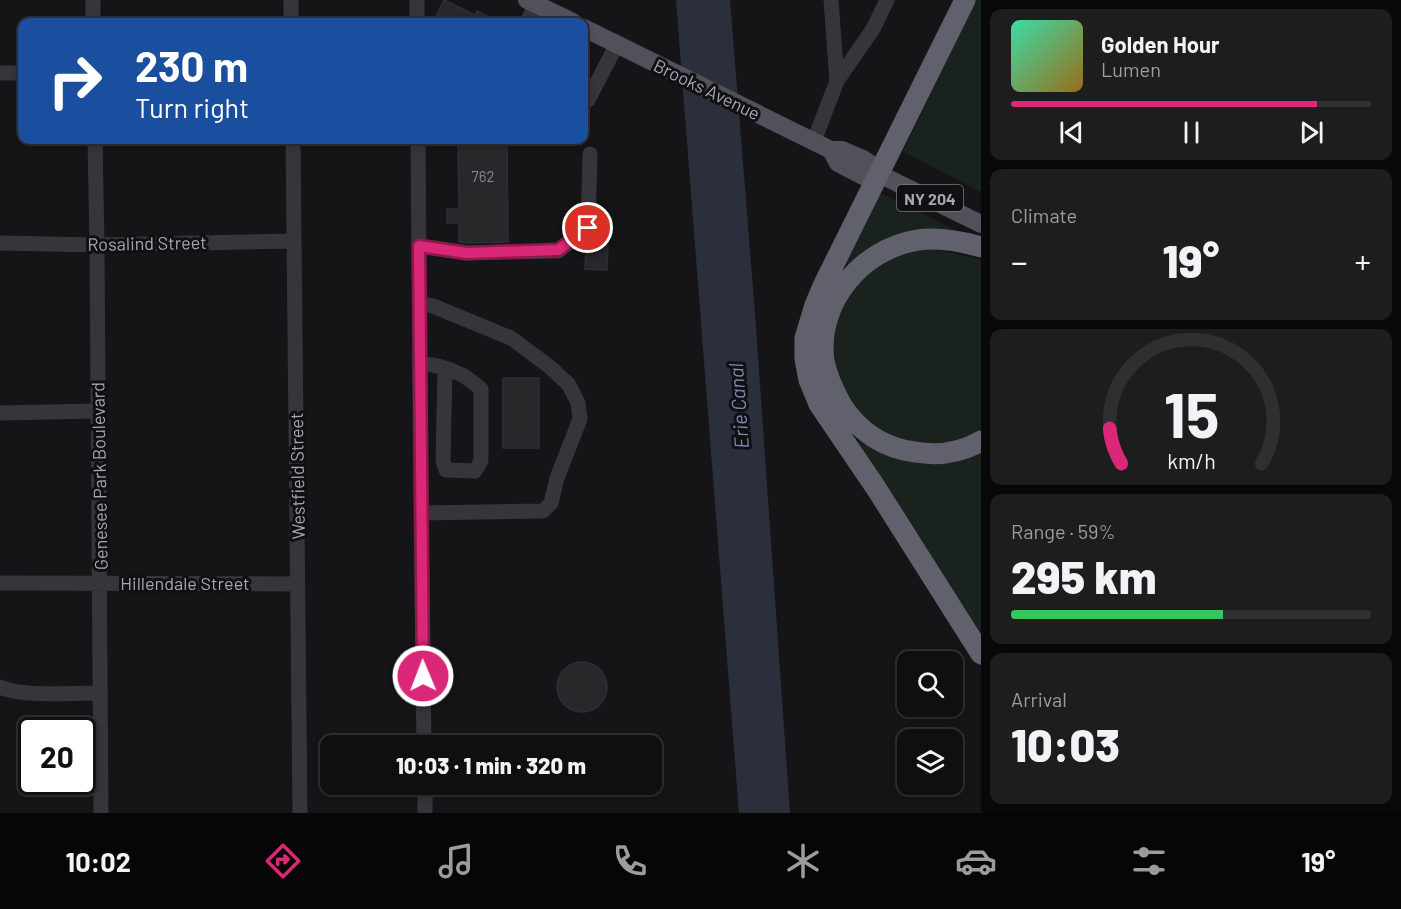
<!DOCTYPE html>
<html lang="en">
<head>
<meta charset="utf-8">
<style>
	:root { --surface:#100f10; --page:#1e1d1e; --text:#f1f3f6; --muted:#9c9c9f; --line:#302f30; --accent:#db2777 }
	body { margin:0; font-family:Barlow,sans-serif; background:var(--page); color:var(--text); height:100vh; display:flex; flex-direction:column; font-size:22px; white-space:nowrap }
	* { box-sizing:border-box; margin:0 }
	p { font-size:20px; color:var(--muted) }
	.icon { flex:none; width:33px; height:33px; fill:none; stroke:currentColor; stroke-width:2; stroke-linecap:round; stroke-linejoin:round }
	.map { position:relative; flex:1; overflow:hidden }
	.drawer { display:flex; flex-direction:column; gap:9px; padding:9px; background:#090809; width:420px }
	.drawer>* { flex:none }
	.banner { position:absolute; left:18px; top:18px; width:570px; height:126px; border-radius:12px; box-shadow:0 3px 9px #0003,0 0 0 2px var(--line); background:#1a4fa0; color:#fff; overflow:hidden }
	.tools { position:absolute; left:897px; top:651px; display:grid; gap:12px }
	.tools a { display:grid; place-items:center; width:66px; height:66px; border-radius:12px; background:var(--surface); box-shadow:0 3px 9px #0003,0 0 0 2px var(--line); font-size:30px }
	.speed { position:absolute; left:18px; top:717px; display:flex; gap:12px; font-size:30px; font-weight:700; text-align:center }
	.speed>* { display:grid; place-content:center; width:78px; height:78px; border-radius:50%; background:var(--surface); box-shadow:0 3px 9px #0003,0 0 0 2px var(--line); line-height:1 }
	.speed .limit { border:3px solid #111; border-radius:9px; background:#fff; color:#111 }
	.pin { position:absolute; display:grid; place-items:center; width:51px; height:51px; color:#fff; margin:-26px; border:3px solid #fff; border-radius:50%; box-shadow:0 2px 6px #0007 }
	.me { position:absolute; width:66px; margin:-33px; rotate:359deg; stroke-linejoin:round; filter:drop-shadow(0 0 4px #0008) }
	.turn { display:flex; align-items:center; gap:21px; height:126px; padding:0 18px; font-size:27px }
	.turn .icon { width:78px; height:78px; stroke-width:2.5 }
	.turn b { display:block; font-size:42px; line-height:51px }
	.big { font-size:45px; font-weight:800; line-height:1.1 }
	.drawer .widget { flex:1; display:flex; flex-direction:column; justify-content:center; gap:9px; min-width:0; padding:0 21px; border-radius:12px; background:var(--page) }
	.drawer .dial { align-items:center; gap:0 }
	.dial svg { height:156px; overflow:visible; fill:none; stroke:var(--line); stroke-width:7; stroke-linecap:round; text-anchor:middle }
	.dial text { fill:var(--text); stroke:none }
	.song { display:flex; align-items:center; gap:18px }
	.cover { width:72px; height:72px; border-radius:9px; background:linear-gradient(135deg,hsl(160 70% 55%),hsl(40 70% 35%)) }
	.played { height:6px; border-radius:3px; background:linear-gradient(90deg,var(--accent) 85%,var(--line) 85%) }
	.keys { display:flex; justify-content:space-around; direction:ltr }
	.heat { display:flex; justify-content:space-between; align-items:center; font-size:33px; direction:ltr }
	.charge { height:9px; border-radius:4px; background:linear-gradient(90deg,#34c759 59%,var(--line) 0) }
	.trip { position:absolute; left:320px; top:735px; width:342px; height:60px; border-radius:12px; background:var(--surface); box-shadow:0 3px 9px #0003,0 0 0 2px var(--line); font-weight:800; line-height:60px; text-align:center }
	.menu { display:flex; height:96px; justify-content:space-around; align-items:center; background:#060606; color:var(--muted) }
	.menu .icon { width:42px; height:42px }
	.menu .current { color:var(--accent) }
	.menu b { font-size:27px; color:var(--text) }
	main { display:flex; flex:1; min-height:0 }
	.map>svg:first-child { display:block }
	.green { fill:#1a221d }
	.water { fill:#2a2f3b }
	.building { fill:#28272a; stroke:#2f2e33; stroke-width:1.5 }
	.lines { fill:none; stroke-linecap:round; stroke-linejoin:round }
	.minor { stroke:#36353c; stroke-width:15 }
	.major { stroke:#51515b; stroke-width:18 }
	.highway { stroke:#61616d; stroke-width:21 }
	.route-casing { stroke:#8e194d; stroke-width:15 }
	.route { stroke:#db2777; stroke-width:10 }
	.labels { text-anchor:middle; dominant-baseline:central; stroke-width:6; stroke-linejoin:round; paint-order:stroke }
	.number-label { font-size:15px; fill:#858693 }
	.shield { fill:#100f11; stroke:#787985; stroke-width:1.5 }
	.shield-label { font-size:16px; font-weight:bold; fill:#a5a7b7 }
	.street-label { font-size:18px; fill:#a5a7b7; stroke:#100f11 }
	.water-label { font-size:20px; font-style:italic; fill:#7b8bb4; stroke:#100f11 }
</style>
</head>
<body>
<main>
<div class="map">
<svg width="981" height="813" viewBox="0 0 981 813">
	<rect width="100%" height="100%" fill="#151416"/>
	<path class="green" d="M975,0H981V192L903,152Z
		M878,194H883L963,234L852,267L844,260Z
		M928,249L953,253L981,260V434L940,446L912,444L886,435L865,419L850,401L840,384L834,363L833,344L836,324L842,304L854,285L887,259L905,253Z
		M861,438L937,464L956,462L981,453V639L857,444Z"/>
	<path class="water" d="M676,0H730L755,313L790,813H739Z"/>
	<path class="building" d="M444,0L475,15L477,11L500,22H433Z
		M458,141H507L508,242L468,243L459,242V223H447V209H459Z
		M586,244L608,245L607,270L585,269Z
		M503,378H539V448H503Z
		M557 687a25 25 0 1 1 50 0a25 25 0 1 1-50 0Z
		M559,784H617V785L593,795H585L559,786Z"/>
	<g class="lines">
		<path class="minor" d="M93,0V22
			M291,0V22
			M417,0V22
			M831,0L837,81
			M527,22L536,4
			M0,73H22
			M584,103L588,100L617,44
			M95,140L97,245L101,813
			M293,140L300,813
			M418,140L421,513L424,746
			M814,141L837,81L873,29L887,0
			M0,243L97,245L294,241
			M419,246L467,253L558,251L588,228L590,154
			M419,303L433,306L511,338L550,367L569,385L578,403L580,419L557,478L551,503L543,511L421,513
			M420,364C433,364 449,368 462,375C468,378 475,384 481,389V461L475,471L446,470L443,461L445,369
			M0,413L98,411
			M0,583L298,584
			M0,687C21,697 75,693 100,693
			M425,784V813"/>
		<path class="major" d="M527,0L573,22
			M584,28L831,150H842L861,158L869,163L875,172L981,224
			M831,150L838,163L863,176L875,172"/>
		<path class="highway" d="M965,0L823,286L815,305L805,338V359L809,380L819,404L876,488L981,654
			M981,247C960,241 939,237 918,240C861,249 816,303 824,361C827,377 834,391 841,404C858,431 884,448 915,452C938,456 960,453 981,441"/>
	</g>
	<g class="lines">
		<defs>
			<path id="route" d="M423,676L419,246L467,253L558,250L588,228"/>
		</defs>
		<use href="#route" class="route-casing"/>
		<use href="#route" class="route"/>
	</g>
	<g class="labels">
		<g class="number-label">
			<text x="483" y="176">762</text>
		</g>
		<rect class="shield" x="897" y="185" width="66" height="26" rx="4.5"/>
		<g class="shield-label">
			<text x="930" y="198">NY 204</text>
		</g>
		<g class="street-label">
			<text transform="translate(707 89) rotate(26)">Brooks Avenue</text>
			<text transform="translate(147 243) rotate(-1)">Rosalind Street</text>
			<text transform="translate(99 476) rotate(-91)">Genesee Park Boulevard</text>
			<text transform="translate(297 476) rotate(-91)">Westfield Street</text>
			<text x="185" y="583">Hillendale Street</text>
		</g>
		<g class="water-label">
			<text transform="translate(738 406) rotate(-94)">Erie Canal</text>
		</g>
	</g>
</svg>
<div class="tools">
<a><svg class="icon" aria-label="search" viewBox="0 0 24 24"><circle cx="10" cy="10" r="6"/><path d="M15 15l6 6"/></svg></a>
<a><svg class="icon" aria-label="layers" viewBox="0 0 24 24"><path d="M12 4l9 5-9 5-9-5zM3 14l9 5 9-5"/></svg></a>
</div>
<div class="speed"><div class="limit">20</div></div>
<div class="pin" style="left:588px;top:228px;background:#d93025"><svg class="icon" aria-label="arrive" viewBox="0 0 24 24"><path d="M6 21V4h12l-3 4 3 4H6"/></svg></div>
<svg class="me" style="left:423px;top:676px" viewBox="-20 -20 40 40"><circle r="17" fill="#db2777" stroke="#fff" stroke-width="3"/><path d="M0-11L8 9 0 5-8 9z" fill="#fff"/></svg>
<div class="trip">10:03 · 1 min · 320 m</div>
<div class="banner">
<div class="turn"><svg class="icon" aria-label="right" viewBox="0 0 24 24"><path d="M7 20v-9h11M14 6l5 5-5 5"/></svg><div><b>230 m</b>Turn right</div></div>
</div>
</div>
<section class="drawer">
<div class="widget">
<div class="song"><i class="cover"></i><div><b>Golden Hour</b><p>Lumen</p></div></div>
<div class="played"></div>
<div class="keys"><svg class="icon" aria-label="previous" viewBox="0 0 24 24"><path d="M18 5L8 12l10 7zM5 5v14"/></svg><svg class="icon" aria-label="pause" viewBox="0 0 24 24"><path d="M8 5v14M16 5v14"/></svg><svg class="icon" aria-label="next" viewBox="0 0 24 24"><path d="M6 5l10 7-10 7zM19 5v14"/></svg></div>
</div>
<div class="widget"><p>Climate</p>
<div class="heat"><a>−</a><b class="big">19°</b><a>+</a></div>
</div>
<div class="widget dial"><svg viewBox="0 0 100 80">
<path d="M14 69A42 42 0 1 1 86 69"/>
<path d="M14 69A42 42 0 0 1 8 51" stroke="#db2777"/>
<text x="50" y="56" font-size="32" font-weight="700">15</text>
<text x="50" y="72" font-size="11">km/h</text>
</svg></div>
<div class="widget"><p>Range · 59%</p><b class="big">295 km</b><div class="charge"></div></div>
<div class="widget"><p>Arrival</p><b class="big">10:03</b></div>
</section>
</main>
<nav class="menu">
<b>10:02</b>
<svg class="icon current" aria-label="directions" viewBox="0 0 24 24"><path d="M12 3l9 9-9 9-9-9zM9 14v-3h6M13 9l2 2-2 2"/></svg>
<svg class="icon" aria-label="music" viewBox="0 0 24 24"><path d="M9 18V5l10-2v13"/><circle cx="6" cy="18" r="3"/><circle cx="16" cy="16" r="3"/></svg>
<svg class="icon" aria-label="phone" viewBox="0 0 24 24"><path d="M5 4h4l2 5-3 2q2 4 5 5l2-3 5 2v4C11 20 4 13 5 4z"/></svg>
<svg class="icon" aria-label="climate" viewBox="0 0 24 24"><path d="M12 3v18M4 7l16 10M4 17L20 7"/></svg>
<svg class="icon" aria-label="car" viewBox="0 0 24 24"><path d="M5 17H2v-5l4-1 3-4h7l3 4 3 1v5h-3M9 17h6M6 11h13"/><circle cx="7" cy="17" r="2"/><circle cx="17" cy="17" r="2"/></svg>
<svg class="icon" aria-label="filters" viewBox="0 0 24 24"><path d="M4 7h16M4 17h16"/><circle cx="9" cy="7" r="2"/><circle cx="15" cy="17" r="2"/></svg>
<b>19°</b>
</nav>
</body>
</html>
